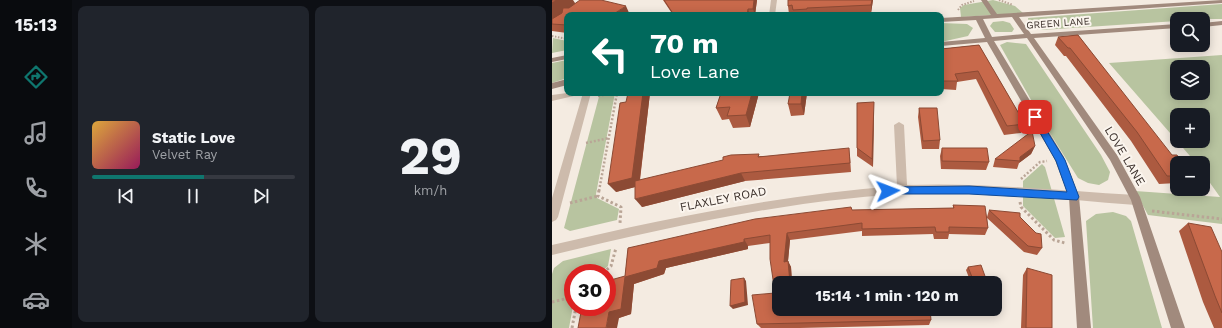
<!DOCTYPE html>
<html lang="en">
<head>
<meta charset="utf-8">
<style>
	:root { --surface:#171b24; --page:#20242c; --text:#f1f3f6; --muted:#9ea1a6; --line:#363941; --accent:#0f766e }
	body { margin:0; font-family:"Work Sans",sans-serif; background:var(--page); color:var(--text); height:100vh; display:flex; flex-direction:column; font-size:15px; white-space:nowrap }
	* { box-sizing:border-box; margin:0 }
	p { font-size:13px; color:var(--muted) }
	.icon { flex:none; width:22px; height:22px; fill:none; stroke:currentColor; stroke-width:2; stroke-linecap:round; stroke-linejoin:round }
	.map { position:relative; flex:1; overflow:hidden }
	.sheet { display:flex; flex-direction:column; gap:6px; padding:6px; background:#0d0f14; width:480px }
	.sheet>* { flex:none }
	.hud { position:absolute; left:12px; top:12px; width:380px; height:84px; border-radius:8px; box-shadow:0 2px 10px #0003; background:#00695c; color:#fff; overflow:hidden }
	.fabs { position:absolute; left:618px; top:12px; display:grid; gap:8px }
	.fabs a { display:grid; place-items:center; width:40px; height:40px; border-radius:8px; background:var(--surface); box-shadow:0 2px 10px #0003; font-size:20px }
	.speed { position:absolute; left:12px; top:264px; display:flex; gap:8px; font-size:20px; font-weight:700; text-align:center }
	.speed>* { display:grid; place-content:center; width:52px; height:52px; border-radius:50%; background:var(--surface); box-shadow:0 2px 10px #0003; line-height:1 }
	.speed .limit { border:6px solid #d22; background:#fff; color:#111 }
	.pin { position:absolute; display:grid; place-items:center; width:34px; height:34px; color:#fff; margin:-17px; border-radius:8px; box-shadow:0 2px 6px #0006 }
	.me { position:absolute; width:44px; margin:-22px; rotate:87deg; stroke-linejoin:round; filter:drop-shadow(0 0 3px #0008) }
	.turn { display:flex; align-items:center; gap:14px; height:84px; padding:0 20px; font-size:18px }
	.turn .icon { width:52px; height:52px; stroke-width:2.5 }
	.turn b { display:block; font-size:28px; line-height:34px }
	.sheet .widget { flex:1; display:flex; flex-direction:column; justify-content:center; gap:6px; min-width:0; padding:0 14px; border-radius:8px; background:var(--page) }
	.sheet .dial { align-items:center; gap:0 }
	.dial b { font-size:52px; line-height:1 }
	.song { display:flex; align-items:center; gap:12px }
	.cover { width:48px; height:48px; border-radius:6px; background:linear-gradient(135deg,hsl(40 70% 55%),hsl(330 70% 35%)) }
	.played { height:4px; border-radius:2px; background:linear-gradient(90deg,var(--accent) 55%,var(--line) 55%) }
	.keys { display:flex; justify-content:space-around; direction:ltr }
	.sheet .tiles { flex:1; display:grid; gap:6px; grid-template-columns:repeat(2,1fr) }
	.trip { position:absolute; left:220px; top:276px; width:230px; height:40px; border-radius:8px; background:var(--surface); box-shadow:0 2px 10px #0003; font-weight:700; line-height:40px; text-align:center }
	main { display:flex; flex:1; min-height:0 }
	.tabs { display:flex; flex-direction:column; width:72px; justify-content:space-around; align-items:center; background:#090b0e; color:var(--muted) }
	.tabs .icon { width:28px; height:28px }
	.tabs .active { color:var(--accent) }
	.tabs b { font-size:18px; color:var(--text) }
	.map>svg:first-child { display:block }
	.green { fill:#b8c4a0; fill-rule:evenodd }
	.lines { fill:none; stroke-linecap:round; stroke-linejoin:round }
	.path-far2 { stroke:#b9a596; stroke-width:2; stroke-dasharray:1.5 1.5; stroke-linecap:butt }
	.path-far1 { stroke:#b9a596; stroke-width:2.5; stroke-dasharray:2 2; stroke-linecap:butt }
	.path { stroke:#b9a596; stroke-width:3; stroke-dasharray:2.5 2.5; stroke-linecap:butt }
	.lane { fill:#cdbbac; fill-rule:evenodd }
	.street { fill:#cdbbac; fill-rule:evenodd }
	.secondary { fill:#a18a7d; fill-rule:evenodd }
	.wall { fill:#ac5a40 }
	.shaded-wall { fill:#8c4a34 }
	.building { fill:#c8694b; stroke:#8c4a34 }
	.route { fill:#1a73e8; stroke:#114b97 }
	.labels { text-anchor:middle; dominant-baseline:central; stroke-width:4; stroke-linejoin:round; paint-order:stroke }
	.far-street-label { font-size:10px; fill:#3b302b; stroke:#fbf5ee }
	.street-label { font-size:12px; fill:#3b302b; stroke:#fbf5ee }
</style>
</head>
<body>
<main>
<nav class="tabs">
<b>15:13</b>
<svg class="icon active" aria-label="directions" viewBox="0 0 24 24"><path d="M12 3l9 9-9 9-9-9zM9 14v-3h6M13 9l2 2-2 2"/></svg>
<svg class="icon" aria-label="music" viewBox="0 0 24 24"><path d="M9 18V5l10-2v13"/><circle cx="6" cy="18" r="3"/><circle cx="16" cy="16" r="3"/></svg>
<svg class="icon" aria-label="phone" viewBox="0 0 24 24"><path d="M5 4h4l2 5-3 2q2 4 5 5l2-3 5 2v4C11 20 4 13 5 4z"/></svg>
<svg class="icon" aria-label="climate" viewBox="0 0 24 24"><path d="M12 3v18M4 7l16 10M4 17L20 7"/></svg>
<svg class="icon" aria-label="car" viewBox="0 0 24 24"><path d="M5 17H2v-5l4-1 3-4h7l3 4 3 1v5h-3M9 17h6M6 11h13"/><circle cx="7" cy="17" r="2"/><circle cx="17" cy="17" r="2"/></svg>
</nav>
<section class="sheet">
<div class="tiles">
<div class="widget">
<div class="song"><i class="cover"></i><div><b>Static Love</b><p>Velvet Ray</p></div></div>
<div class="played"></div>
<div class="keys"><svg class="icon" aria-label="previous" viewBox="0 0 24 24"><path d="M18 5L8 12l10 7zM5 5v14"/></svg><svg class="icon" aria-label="pause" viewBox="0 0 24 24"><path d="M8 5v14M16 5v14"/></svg><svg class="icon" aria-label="next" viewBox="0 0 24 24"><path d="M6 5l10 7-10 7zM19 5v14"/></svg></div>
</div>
<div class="widget dial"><b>29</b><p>km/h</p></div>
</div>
</section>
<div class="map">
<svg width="670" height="328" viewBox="0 0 670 328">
	<rect width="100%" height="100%" fill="#f4ebe1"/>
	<path class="green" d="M441,0L463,6L471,13L409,17L408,8L412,5Z
		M670,4V19H625V21L490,30C481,29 477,26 476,18Z
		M451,21L458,23L462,29L460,32H443L438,26L441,22Z
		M389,23L415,24L421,28L416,36L389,42Z
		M1,38L15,41V50L0,53Z
		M455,42L474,44L549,155L558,172L556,180L547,185L536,183L526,178L496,130L448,45Z
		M670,55V224L596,215L583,191L668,197L651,173V163H644L625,141H651V115H625V141L557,63ZM625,67H651V93H625Z
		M15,60V78L0,83V63Z
		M48,93H63L44,194L45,198L67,209L65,220L18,231L12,228Z
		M490,164L493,167L513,237L503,238L471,206V181Z
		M561,212L574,216L579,221L610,328H541L534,221L544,214Z
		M59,249L56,266L48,273H21V306L17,328H0V274L2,268L11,261Z"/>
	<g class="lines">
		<path class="path-far2" d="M447,0L461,5
			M406,10L410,5L422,1
			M627,16L650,15
			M0,36L15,39"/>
		<path class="path-far1" d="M46,96L61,93
			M34,143L57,138
			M469,179L488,162L495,161
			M47,191L65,93"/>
		<path class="path" d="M47,190L46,196L69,207L68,223
			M468,202L469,207L502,240L513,243
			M18,203L46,196
			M600,211L670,219
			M51,273L59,266L64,248
			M0,302L21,297
			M20,328L24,307"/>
		<path class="lane" d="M15,93H30L26,95L0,101V95Z"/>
		<path class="street" d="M219,0H225L223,15H217Z
			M31,93H39L6,217L4,220L0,222V198Z
			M347,122L352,125L355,185C432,182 508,191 584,195L588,197L589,200L588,203L584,205C515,200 445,191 376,193C248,197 123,226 0,255V245C114,218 228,195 345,186L342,125Z"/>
		<path class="secondary" d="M429,0H435L445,14L670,0V3L467,17L479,34L625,24V28L482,38L565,155L588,197L633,328H619L579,200L558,160L475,38L442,41L512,157L527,197L539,328H525L517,197L503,160L435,42L389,46V42L433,38L424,20L389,22V18L439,15ZM460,17L472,34L440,37L431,19Z
			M670,21V25L651,27V23Z
			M15,55V59L0,62V58Z
			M15,79V85L0,89V83Z"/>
	</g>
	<path class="wall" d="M0,0L23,4L78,15H15V33L0,31Z
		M111,0H205L203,15H121Z
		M236,0H321L319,13L278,15H242V14H237L236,6Z
		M526,35L625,163V183L607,184L579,141L514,56H512L503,45L506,37Z
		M427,45L473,124L469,133L452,135L424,79L405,82L404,90L389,89V49Z
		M76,93H98L88,180L208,156L298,157L299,172L193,181L90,207L83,187L64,192Z
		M169,93H207L198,127L181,128L177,119L170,120L164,108Z
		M255,93L252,115L239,116L236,104Z
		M367,108L388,140L387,149H370L366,117Z
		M322,111L321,167L305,156V148Z
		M483,146L479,154L467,163L465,169L441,167L443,159Z
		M390,148L437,162L434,170L389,169L388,156Z
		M401,205L435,217L437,210L468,217L490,248L485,255L472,252L435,218L436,228L433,235L397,234L396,239H382L381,234L310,236V231L238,240L236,261L239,267L240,283H227V309L379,320L377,325L248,328H209L205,324L223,293L218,243L196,246V249L114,268L112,274L82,284L79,314L67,318L26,328L73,276L76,248L300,210L401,208Z
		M636,223L670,252V328H662L651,302L627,231Z
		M416,267L432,282L428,283H419L414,270Z
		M475,268L500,328H469L471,275Z"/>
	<path class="shaded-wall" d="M4,0H21L25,6L0,23V3Z
		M202,0H205L203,15L201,9Z
		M320,0H321L319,13V5Z
		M74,6L78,15H60Z
		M196,9L198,15H195Z
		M91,93H98L87,186L64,192L56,184Z
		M200,93H207L198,127L194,115Z
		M250,93H255L252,115L249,104Z
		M322,102V111L321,167L320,159Z
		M483,146L479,154L467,163L468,161V157Z
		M189,173L193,181L90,207L83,199Z
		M235,233L238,240L236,261L239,267L240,283H238L232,262Z
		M192,239L196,246V249L114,268L112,274L82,284L79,314L67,318L65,328H54L57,312L73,277L107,261Z
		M192,278L194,281L196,305L181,309L178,306Z
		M434,279L432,282L428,283H421L422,282Z"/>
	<path class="building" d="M0,0H4L0,3Z
		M28,0H49L74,6L60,15H15V25L0,24V19L10,13L11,8H17Z
		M112,0H202L201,9H196L195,15H122Z
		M236,0H320L319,5L255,8V9L241,10L240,5L236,6Z
		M526,35L620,155H625L630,163H625V176H615L585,132L518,48H516L506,37Z
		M427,45L473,124L455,126L426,71L403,74L406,81H389V49Z
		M76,93H91L80,178L56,184L68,103L74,102Z
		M169,93H200L194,115L175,116L178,107L164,108Z
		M238,93H250L249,104H236Z
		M322,102L320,159L305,148V103Z
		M367,108H385L388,140L371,141Z
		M480,131L483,146L468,157V161L443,159Z
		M297,148L298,163L189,173L83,199V181L171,160V157L179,155L207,154L206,157Z
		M390,148H435L437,162L390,161Z
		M401,205L433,206L436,228L397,227V232H384L383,227L310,229V223L235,233L232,262L236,261L238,283H227V309H378L379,320L205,324L200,295L223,293L218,259V235L192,239V242L107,261L105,268L73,277L69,309L57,312L54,328H26L30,307H55V281L73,276L76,248L203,219L299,207L300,210L402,208Z
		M437,210L468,213V217L484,233L489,234L490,248L476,246Z
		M636,223L659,227L670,252V313L663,296Z
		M429,265L434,279L422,282L416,267Z
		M475,268L500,275V328H474Z
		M192,278L193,302L178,306L179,280Z"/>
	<path class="route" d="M483,114L485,115L513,160L527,197L525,200L417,194H332L331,191L332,188L336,187L417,186L515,192L504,161L479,117Z"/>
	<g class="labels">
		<g class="far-street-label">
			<text transform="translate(506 23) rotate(-4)">GREEN LANE</text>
		</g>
		<g class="street-label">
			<text transform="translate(573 156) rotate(59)">LOVE LANE</text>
			<text transform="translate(171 199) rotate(-11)">FLAXLEY ROAD</text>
		</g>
	</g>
</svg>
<div class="fabs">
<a><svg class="icon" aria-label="search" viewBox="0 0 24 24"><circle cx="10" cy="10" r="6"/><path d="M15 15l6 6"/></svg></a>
<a><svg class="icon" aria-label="layers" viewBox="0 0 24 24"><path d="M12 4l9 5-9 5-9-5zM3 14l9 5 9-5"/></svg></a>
<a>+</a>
<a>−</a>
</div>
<div class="speed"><div class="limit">30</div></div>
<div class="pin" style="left:483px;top:117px;background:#d93025"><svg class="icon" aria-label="arrive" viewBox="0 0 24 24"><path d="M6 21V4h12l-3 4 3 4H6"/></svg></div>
<svg class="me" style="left:336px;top:191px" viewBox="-20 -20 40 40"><path d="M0-17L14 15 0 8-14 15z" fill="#1a73e8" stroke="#fff" stroke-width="4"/></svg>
<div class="trip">15:14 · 1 min · 120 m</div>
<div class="hud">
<div class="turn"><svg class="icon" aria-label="left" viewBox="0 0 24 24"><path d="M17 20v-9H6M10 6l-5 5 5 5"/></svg><div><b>70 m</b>Love Lane</div></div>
</div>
</div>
</main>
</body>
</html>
